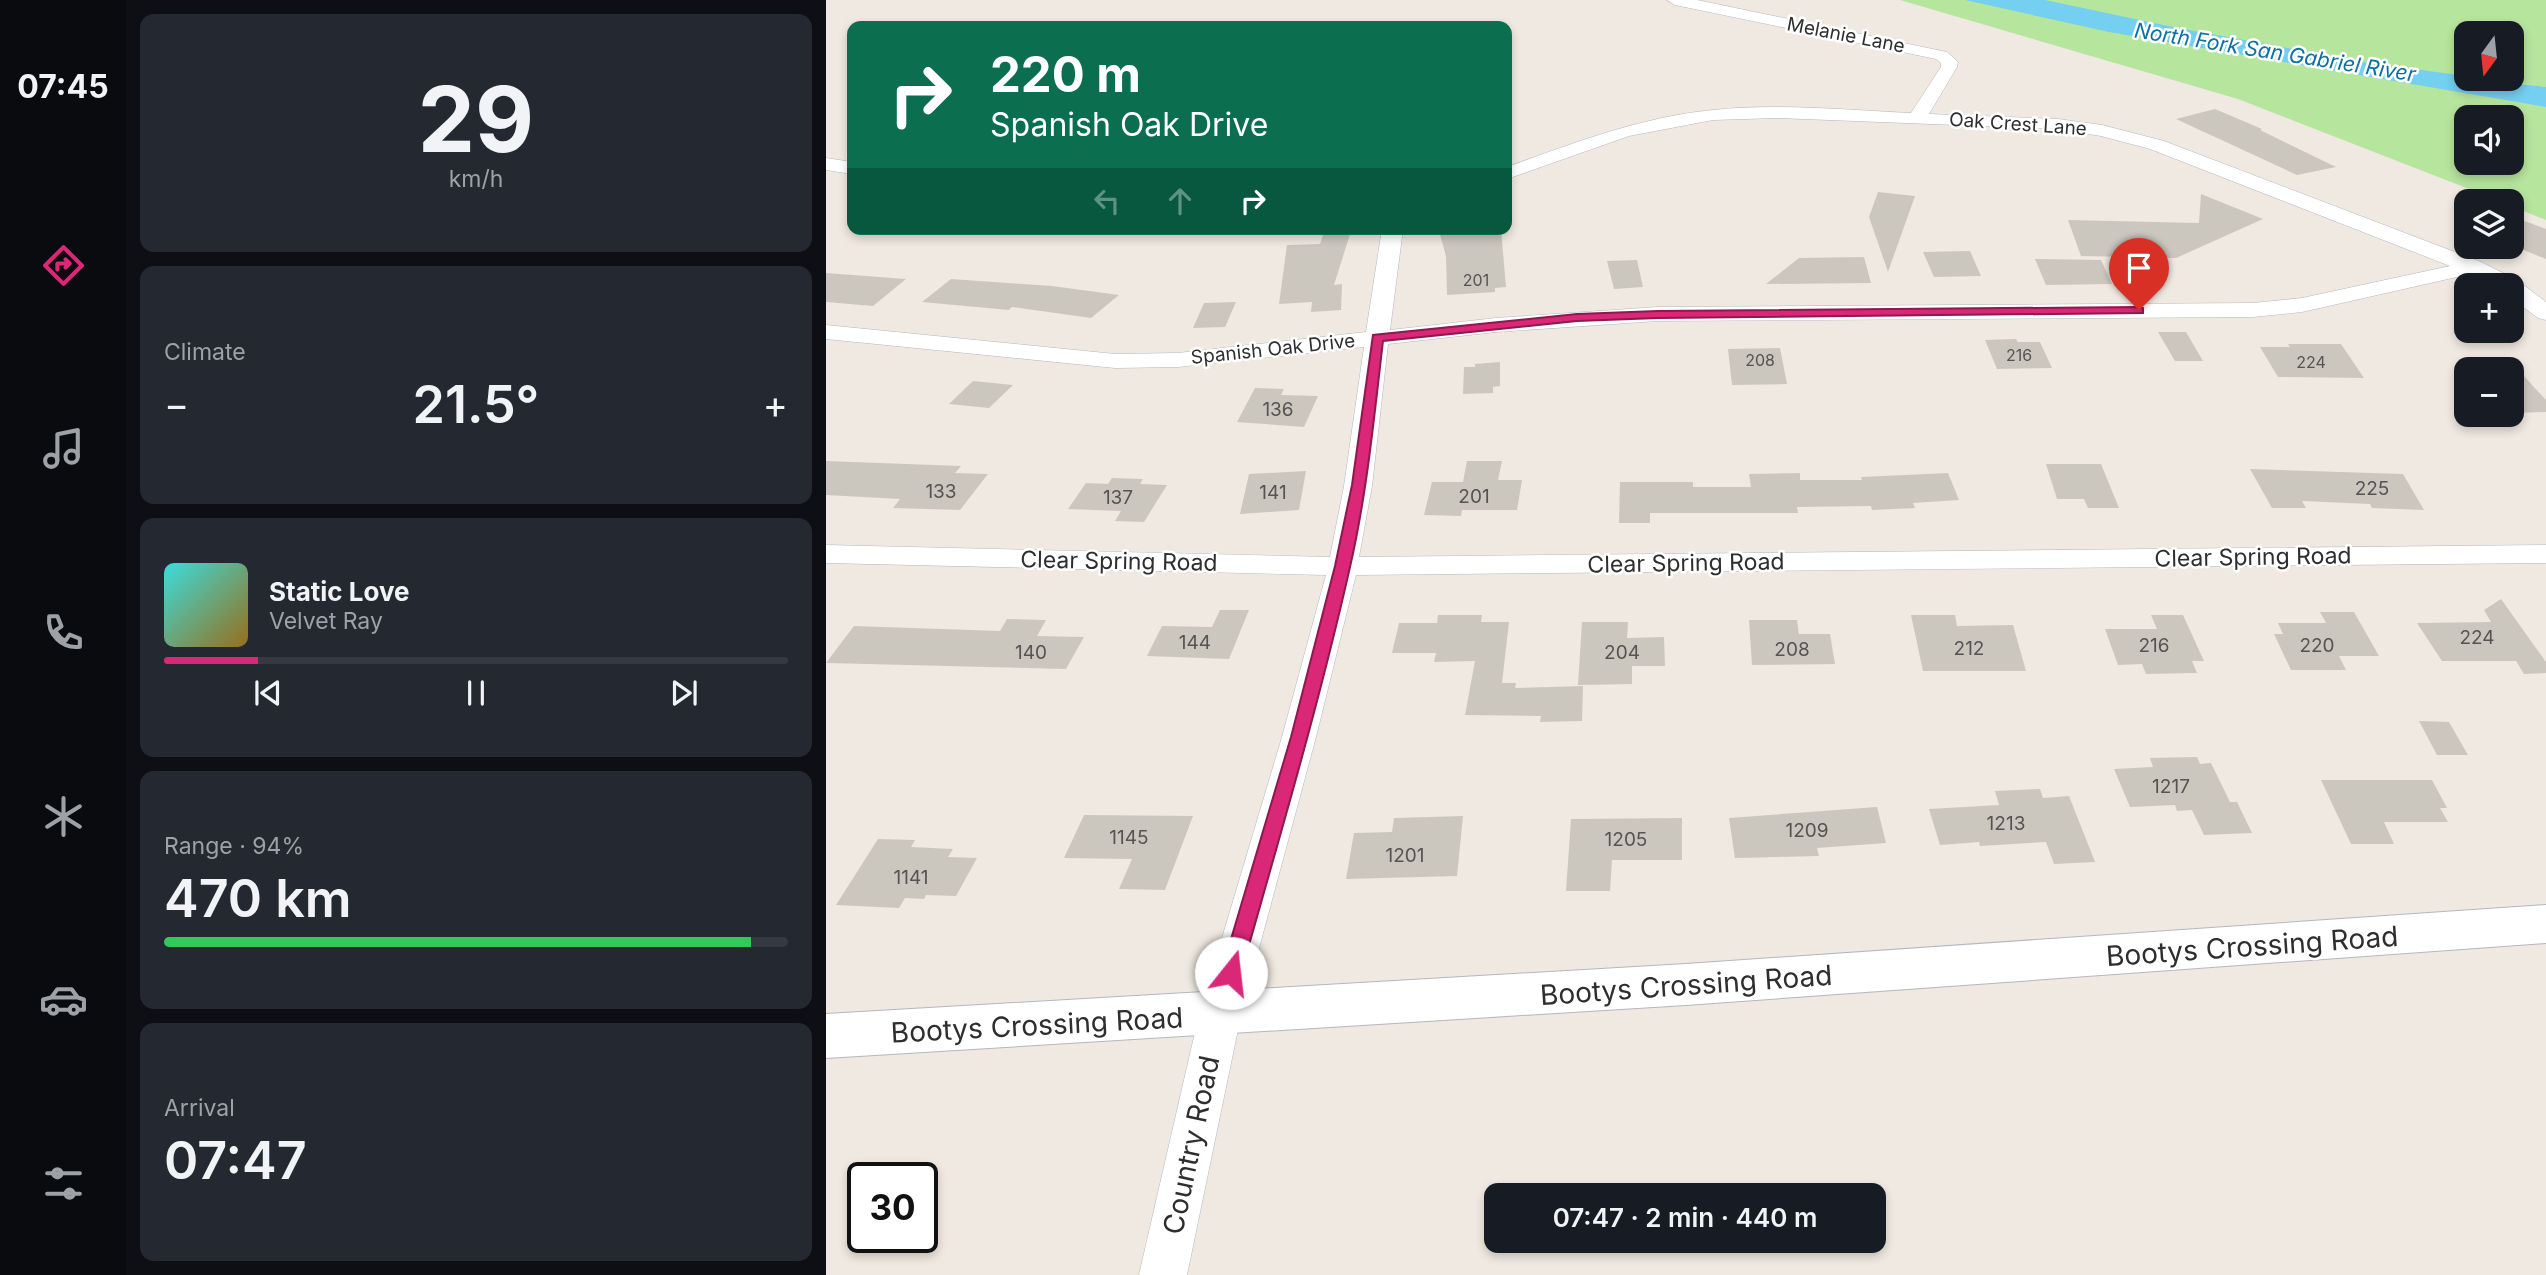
<!DOCTYPE html>
<html lang="en">
<head>
<meta charset="utf-8">
<style>
	:root { --surface:#171b24; --page:#242831; --text:#f1f3f6; --muted:#9ea1a6; --line:#363941; --accent:#db2777 }
	body { margin:0; font-family:Inter,sans-serif; background:var(--page); color:var(--text); height:100vh; display:flex; flex-direction:column; font-size:26px; white-space:nowrap }
	* { box-sizing:border-box; margin:0 }
	p { font-size:23px; color:var(--muted) }
	.icon { flex:none; width:38px; height:38px; fill:none; stroke:currentColor; stroke-width:2; stroke-linecap:round; stroke-linejoin:round }
	.map { position:relative; flex:1; overflow:hidden }
	.side { display:flex; flex-direction:column; gap:14px; padding:14px; background:#0d0f14; width:700px }
	.side>* { flex:none }
	.guide { position:absolute; left:21px; top:21px; width:665px; height:214px; border-radius:14px; box-shadow:0 4px 10px #0003; background:#0b6e4f; color:#fff; overflow:hidden }
	.needle { width:46px; rotate:195deg }
	.tools { position:absolute; left:1628px; top:21px; display:grid; gap:14px }
	.tools a { display:grid; place-items:center; width:70px; height:70px; border-radius:14px; background:var(--surface); box-shadow:0 4px 10px #0003; font-size:35px }
	.speed { position:absolute; left:21px; top:1162px; display:flex; gap:14px; font-size:35px; font-weight:700; text-align:center }
	.speed>* { display:grid; place-content:center; width:91px; height:91px; border-radius:50%; background:var(--surface); box-shadow:0 4px 10px #0003; line-height:1 }
	.speed .limit { border:4px solid #111; border-radius:10px; background:#fff; color:#111 }
	.pin { position:absolute; display:grid; place-items:center; width:60px; height:60px; color:#fff; margin:-72px -30px; border-radius:50% 50% 50% 0; rotate:-45deg; box-shadow:0 0 7px #0007 }
	.pin .icon { rotate:45deg }
	.me { position:absolute; width:77px; margin:-38px; rotate:16deg; stroke-linejoin:round; filter:drop-shadow(0 0 5px #0008) }
	.turn { display:flex; align-items:center; gap:24px; height:147px; padding:0 28px; font-size:32px }
	.turn .icon { width:91px; height:91px; stroke-width:2.5 }
	.turn b { display:block; font-size:49px; line-height:60px }
	.lanes { display:flex; align-items:center; height:66px; padding:0 28px; background:#0003; justify-content:center; gap:35px; direction:ltr }
	.lanes .off { opacity:.35 }
	.big { font-size:52px; font-weight:600; line-height:1.1 }
	.side .card { flex:1; display:flex; flex-direction:column; justify-content:center; gap:10px; min-width:0; padding:0 24px; border-radius:14px; background:var(--page) }
	.side .dial { align-items:center; gap:0 }
	.dial b { font-size:91px; line-height:1 }
	.song { display:flex; align-items:center; gap:21px }
	.cover { width:84px; height:84px; border-radius:10px; background:linear-gradient(135deg,hsl(180 70% 55%),hsl(40 70% 35%)) }
	.played { height:7px; border-radius:4px; background:linear-gradient(90deg,var(--accent) 15%,var(--line) 15%) }
	.keys { display:flex; justify-content:space-around; direction:ltr }
	.heat { display:flex; justify-content:space-between; align-items:center; font-size:38px; direction:ltr }
	.charge { height:10px; border-radius:5px; background:linear-gradient(90deg,#34c759 94%,var(--line) 0) }
	.trip { position:absolute; left:658px; top:1183px; width:402px; height:70px; border-radius:14px; background:var(--surface); box-shadow:0 4px 10px #0003; font-weight:600; line-height:70px; text-align:center }
	main { display:flex; flex:1; min-height:0 }
	.tabs { display:flex; flex-direction:column; width:126px; justify-content:space-around; align-items:center; background:#090b0e; color:var(--muted) }
	.tabs .icon { width:49px; height:49px }
	.tabs .selected { color:var(--accent) }
	.tabs b { font-size:32px; color:var(--text) }
	.map>svg:first-child { display:block }
	.green { fill:#b6e59e; fill-rule:evenodd }
	.water { fill:#75cff0 }
	.building { fill:#cbc7bf }
	.lines { fill:none; stroke-linecap:round; stroke-linejoin:round }
	.minor-casing { stroke:#b4b7c1; stroke-width:1 }
	.tertiary-casing { stroke:#b4b7c1; stroke-width:2 }
	.minor { fill:#fff; fill-rule:evenodd }
	.tertiary { fill:#fff; fill-rule:evenodd }
	.route { fill:#db2777; stroke:#8e194d; stroke-width:2 }
	.labels { text-anchor:middle; dominant-baseline:central; stroke-width:5; stroke-linejoin:round; paint-order:stroke }
	.far-number-label { font-size:16px; fill:#555452 }
	.far-street-label { font-size:19px; fill:#2e2e2e; stroke:#fff }
	.number-label { font-size:19px; fill:#555452 }
	.far-water-label { font-size:21px; font-style:italic; fill:#0d6fa3; stroke:#fff }
	.street-label { font-size:23px; fill:#2e2e2e; stroke:#fff }
	.near-street-label { font-size:28px; fill:#2e2e2e; stroke:#fff }
</style>
</head>
<body>
<main>
<nav class="tabs">
<b>07:45</b>
<svg class="icon selected" aria-label="directions" viewBox="0 0 24 24"><path d="M12 3l9 9-9 9-9-9zM9 14v-3h6M13 9l2 2-2 2"/></svg>
<svg class="icon" aria-label="music" viewBox="0 0 24 24"><path d="M9 18V5l10-2v13"/><circle cx="6" cy="18" r="3"/><circle cx="16" cy="16" r="3"/></svg>
<svg class="icon" aria-label="phone" viewBox="0 0 24 24"><path d="M5 4h4l2 5-3 2q2 4 5 5l2-3 5 2v4C11 20 4 13 5 4z"/></svg>
<svg class="icon" aria-label="climate" viewBox="0 0 24 24"><path d="M12 3v18M4 7l16 10M4 17L20 7"/></svg>
<svg class="icon" aria-label="car" viewBox="0 0 24 24"><path d="M5 17H2v-5l4-1 3-4h7l3 4 3 1v5h-3M9 17h6M6 11h13"/><circle cx="7" cy="17" r="2"/><circle cx="17" cy="17" r="2"/></svg>
<svg class="icon" aria-label="filters" viewBox="0 0 24 24"><path d="M4 7h16M4 17h16"/><circle cx="9" cy="7" r="2"/><circle cx="15" cy="17" r="2"/></svg>
</nav>
<section class="side">
<div class="card dial"><b>29</b><p>km/h</p></div>
<div class="card"><p>Climate</p>
<div class="heat"><a>−</a><b class="big">21.5°</b><a>+</a></div>
</div>
<div class="card">
<div class="song"><i class="cover"></i><div><b>Static Love</b><p>Velvet Ray</p></div></div>
<div class="played"></div>
<div class="keys"><svg class="icon" aria-label="previous" viewBox="0 0 24 24"><path d="M18 5L8 12l10 7zM5 5v14"/></svg><svg class="icon" aria-label="pause" viewBox="0 0 24 24"><path d="M8 5v14M16 5v14"/></svg><svg class="icon" aria-label="next" viewBox="0 0 24 24"><path d="M6 5l10 7-10 7zM19 5v14"/></svg></div>
</div>
<div class="card"><p>Range · 94%</p><b class="big">470 km</b><div class="charge"></div></div>
<div class="card"><p>Arrival</p><b class="big">07:47</b></div>
</section>
<div class="map">
<svg width="1720" height="1275" viewBox="0 0 1720 1275">
	<rect width="100%" height="100%" fill="#efe9e1"/>
	<path class="green" d="M1074,0H1720V220L1685,206V201H1674L1412,99ZM1640,33H1685V79H1640ZM1640,117H1685V163H1640Z"/>
	<path class="water" d="M1139,0H1219L1347,27L1543,63L1640,76V79L1720,87V107L1283,32Z"/>
	<path class="building" d="M1389,109L1436,129L1434,130L1510,167L1471,175L1350,119Z
		M1052,192L1089,196L1062,272L1043,217Z
		M1375,194L1437,219L1350,258L1255,256L1242,220L1373,223Z
		M1685,216L1720,229V259L1685,245Z
		M628,229H675L680,287L669,288V292L621,295L620,256L613,231Z
		M524,234L508,285L516,284L515,310L485,312L486,302L453,304L461,245L494,244L497,235Z
		M1144,251L1155,276L1108,277L1097,252Z
		M1038,257L1045,283L940,284L973,258Z
		M1209,259L1275,260L1286,284L1220,285Z
		M811,260L817,287L788,289L781,261Z
		M0,273L80,279L47,306L0,302Z
		M125,279L226,286L293,295L265,318L186,307L183,310L96,302Z
		M410,302L399,327L367,328L378,303Z
		M1332,332H1360L1377,361H1349Z
		M1190,339L1192,342H1214L1226,368L1171,369L1159,340Z
		M1462,344H1515L1538,378L1452,377L1434,347H1464Z
		M954,348L961,384L906,385L902,349Z
		M674,362V386L667,387V393L637,394L638,367H649V364Z
		M1685,362L1720,400V412L1685,413Z
		M147,381L187,385L163,408L123,404Z
		M429,388L458,389L455,395L492,396L478,427L411,422Z
		M0,461L135,466L129,473L162,474L134,510L67,508L74,499L0,495Z
		M641,461H676L672,480H696L691,510H636L635,516L598,515L606,482H637Z
		M1220,464H1275L1293,508H1262L1258,499H1231Z
		M1424,469L1577,474L1598,510L1546,508L1544,504L1476,501L1480,508H1446Z
		M480,471L473,510L414,514L423,474Z
		M974,473V480H1036L1035,477L1122,473L1133,500L1087,503L1089,508L1046,510L1045,506L971,507L972,513H824V523H793L794,482H867V487H925L923,474Z
		M286,478L317,479L314,484L341,485L318,522L289,521L295,511L242,509L260,483L282,484Z
		M1675,599L1720,662V673L1698,674L1690,661H1616L1591,623L1665,622L1658,610Z
		M394,610H423L403,659L321,656L336,626L386,627Z
		M1494,612H1528L1553,656H1513L1520,670H1465L1448,634H1457L1452,623H1500Z
		M612,615H656L655,622H683L676,683H690L689,688L757,686L756,721L714,722L715,716L639,715L649,661L608,662L610,653H566L573,623H611Z
		M1085,615H1129L1131,626L1187,625L1200,671H1097Z
		M1325,615H1357L1378,661H1366L1371,673L1320,674L1316,664L1292,665L1279,629H1331Z
		M181,619L220,620L211,636L258,637L240,669L0,663L28,626L174,631Z
		M923,620H971L973,634H1004L1009,664L926,665Z
		M756,622H802L801,638L838,637L839,666H806V684L752,685Z
		M1593,721L1623,722L1642,755H1611Z
		M1371,757L1374,764L1385,763L1404,802H1411L1426,833L1378,835L1366,810L1351,811L1349,805L1304,807L1288,769L1327,767L1324,758Z
		M1495,780H1606L1621,808H1614L1622,822H1558L1568,844H1525Z
		M1214,789L1217,798L1243,796L1269,862L1228,864L1220,842L1154,846L1153,842L1114,845L1103,809L1173,805L1169,791Z
		M1051,807L1060,843L991,848L993,856L909,858L903,818Z
		M258,815L367,816L339,890L293,889L306,859L238,858Z
		M637,816L631,876L520,879L528,833L566,832L568,818Z
		M856,818V860H786L784,891H740L745,819Z
		M52,839L89,840L85,847L127,849L122,857L151,858L130,896L100,895L98,899L79,898L73,908L10,905Z"/>
	<g class="lines">
		<defs>
			<path id="minor" d="M841,0H871L1121,52L1132,62L1131,67L1103,114L1232,119L1276,125L1338,141L1655,262L1691,280L1720,302V320L1712,318L1685,298V285H1666L1644,274L1476,312L1427,317L832,321L670,332L562,344L546,486L533,557L1720,545V563L530,575L490,737L415,1015L361,1275H313L373,1015L456,737L500,575L0,563V545L504,557L518,486L538,347L352,367L289,368L0,339V325L289,354L352,353L540,332L556,229H577L564,330L670,318L832,307L1427,303L1476,298L1624,266L1324,149L1275,136L1232,129L951,118L887,120L803,136L681,179V167C748,143 815,117 887,110C952,103 1020,110 1085,113L1115,67V63L1110,59L849,5Z
				M0,158L26,162V174L0,170Z"/>
			<path id="tertiary" d="M1720,905V943L860,1005L0,1058V1014L860,964Z"/>
		</defs>
		<use href="#minor" class="minor-casing"/>
		<use href="#tertiary" class="tertiary-casing"/>
		<use href="#minor" class="minor"/>
		<use href="#tertiary" class="tertiary"/>
	</g>
	<path class="route" d="M1313,307L1317,308V313L832,318L751,321L557,341C548,417 541,493 524,567C493,704 453,839 415,973L412,979L405,982L398,979L395,973L465,737L509,566L526,485L547,335L751,314L832,311Z"/>
	<g class="labels">
		<g class="far-number-label">
			<text x="650" y="280">201</text>
			<text x="1193" y="355">216</text>
			<text x="934" y="360">208</text>
			<text x="1485" y="362">224</text>
		</g>
		<g class="far-street-label">
			<text transform="translate(1020 35) rotate(11)">Melanie Lane</text>
			<text transform="translate(1192 124) rotate(4)">Oak Crest Lane</text>
			<text transform="translate(447 349) rotate(-6)">Spanish Oak Drive</text>
		</g>
		<g class="number-label">
			<text x="452" y="409">136</text>
			<text x="1546" y="488">225</text>
			<text x="115" y="491">133</text>
			<text x="447" y="492">141</text>
			<text x="648" y="496">201</text>
			<text x="292" y="497">137</text>
			<text x="1651" y="637">224</text>
			<text x="369" y="642">144</text>
			<text x="1328" y="645">216</text>
			<text x="1491" y="645">220</text>
			<text x="1143" y="648">212</text>
			<text x="966" y="649">208</text>
			<text x="205" y="652">140</text>
			<text x="796" y="652">204</text>
			<text x="1345" y="786">1217</text>
			<text x="1180" y="823">1213</text>
			<text x="981" y="830">1209</text>
			<text x="303" y="837">1145</text>
			<text x="800" y="839">1205</text>
			<text x="579" y="855">1201</text>
			<text x="85" y="877">1141</text>
		</g>
		<g class="far-water-label">
			<text transform="translate(1449 52) rotate(9)">North Fork San Gabriel River</text>
		</g>
		<g class="street-label">
			<text transform="translate(1427 557) rotate(-1)">Clear Spring Road</text>
			<text transform="translate(293 561) rotate(1)">Clear Spring Road</text>
			<text transform="translate(860 563) rotate(-1)">Clear Spring Road</text>
		</g>
		<g class="near-street-label">
			<text transform="translate(1426 946) rotate(-4)">Bootys Crossing Road</text>
			<text transform="translate(860 985) rotate(-4)">Bootys Crossing Road</text>
			<text transform="translate(211 1025) rotate(-3)">Bootys Crossing Road</text>
			<text transform="translate(365 1145) rotate(-78)">Country Road</text>
		</g>
	</g>
</svg>
<div class="tools">
<a><svg class="needle" viewBox="-14 -14 28 28"><path d="M0-13l5 13h-10z" fill="#e53935"/><path d="M0 13l5-13h-10z" fill="#9ea1a6"/></svg></a>
<a><svg class="icon" aria-label="sound" viewBox="0 0 24 24"><path d="M4 9h4l5-4v14l-5-4H4zM17 9q2 3 0 6"/></svg></a>
<a><svg class="icon" aria-label="layers" viewBox="0 0 24 24"><path d="M12 4l9 5-9 5-9-5zM3 14l9 5 9-5"/></svg></a>
<a>+</a>
<a>−</a>
</div>
<div class="speed"><div class="limit">30</div></div>
<div class="pin" style="left:1313px;top:310px;background:#d93025"><svg class="icon" aria-label="arrive" viewBox="0 0 24 24"><path d="M6 21V4h12l-3 4 3 4H6"/></svg></div>
<svg class="me" style="left:405px;top:973px" viewBox="-20 -20 40 40"><circle r="19" fill="#fff"/><path d="M0-13L10 11 0 6-10 11z" fill="#db2777"/></svg>
<div class="trip">07:47 · 2 min · 440 m</div>
<div class="guide">
<div class="turn"><svg class="icon" aria-label="right" viewBox="0 0 24 24"><path d="M7 20v-9h11M14 6l5 5-5 5"/></svg><div><b>220 m</b>Spanish Oak Drive</div></div>
<div class="lanes"><svg class="icon off" aria-label="left" viewBox="0 0 24 24"><path d="M17 20v-9H6M10 6l-5 5 5 5"/></svg><svg class="icon off" aria-label="ahead" viewBox="0 0 24 24"><path d="M12 20V5M6 11l6-6 6 6"/></svg><svg class="icon" aria-label="right" viewBox="0 0 24 24"><path d="M7 20v-9h11M14 6l5 5-5 5"/></svg></div>
</div>
</div>
</main>
</body>
</html>
